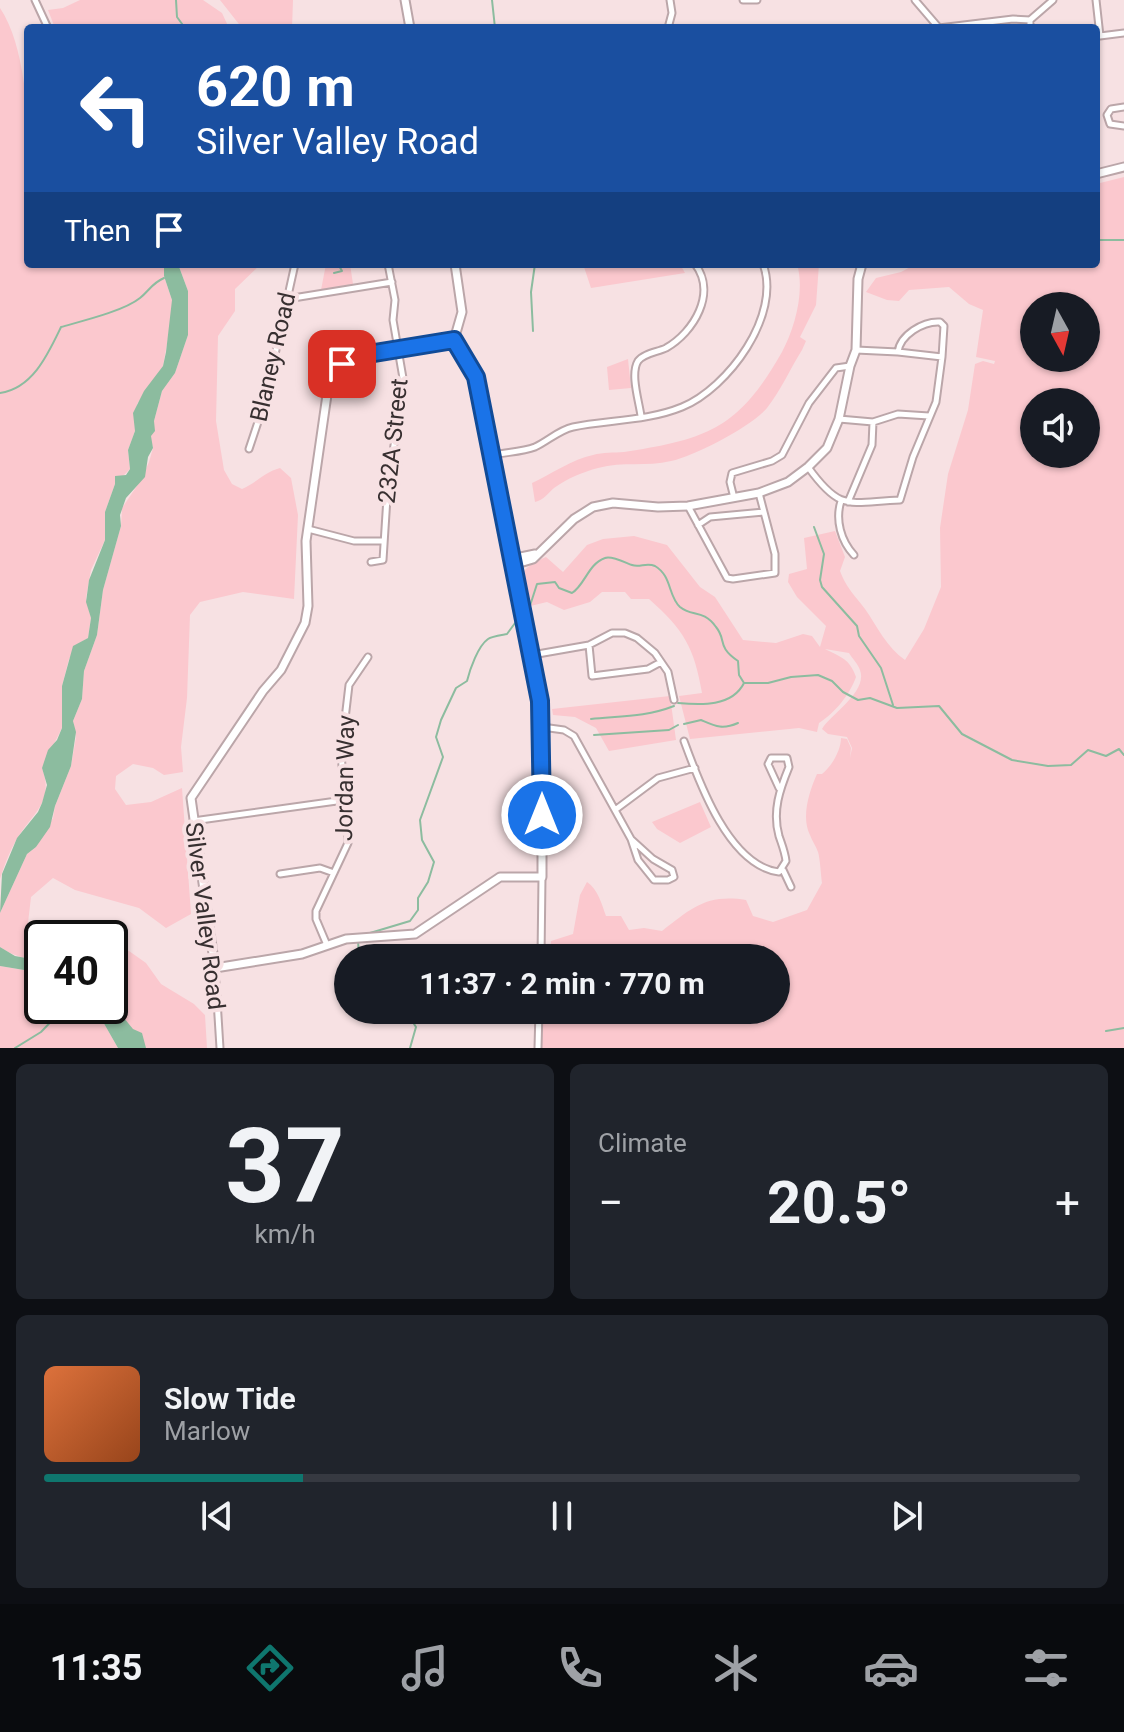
<!DOCTYPE html>
<html lang="en">
<head>
<meta charset="utf-8">
<style>
	:root { --surface:#171b24; --page:#20242c; --text:#f1f3f6; --muted:#9ea1a6; --line:#363941; --accent:#0f766e }
	body { margin:0; font-family:Roboto,sans-serif; background:var(--page); color:var(--text); height:100vh; display:flex; flex-direction:column; font-size:30px; white-space:nowrap }
	* { box-sizing:border-box; margin:0 }
	p { font-size:26px; color:var(--muted) }
	.icon { flex:none; width:44px; height:44px; fill:none; stroke:currentColor; stroke-width:2; stroke-linecap:round; stroke-linejoin:round }
	.map { position:relative; height:1048px; overflow:hidden }
	.details { display:flex; flex-direction:column; gap:16px; padding:16px; background:#0d0f14; flex:1 }
	.details>* { flex:none }
	.banner { position:absolute; left:24px; top:24px; width:1076px; height:244px; border-radius:8px; box-shadow:0 2px 6px #0004; background:#1a4fa0; color:#fff; overflow:hidden }
	.needle { width:52px; rotate:172deg }
	.controls { position:absolute; left:1020px; top:292px; display:grid; gap:16px }
	.controls a { display:grid; place-items:center; width:80px; height:80px; border-radius:50%; background:var(--surface); box-shadow:0 2px 6px #0004; font-size:40px }
	.speed { position:absolute; left:24px; top:920px; display:flex; gap:16px; font-size:40px; font-weight:700; text-align:center }
	.speed>* { display:grid; place-content:center; width:104px; height:104px; border-radius:50%; background:var(--surface); box-shadow:0 2px 6px #0004; line-height:1 }
	.speed .limit { border:4px solid #111; border-radius:12px; background:#fff; color:#111 }
	.pin { position:absolute; display:grid; place-items:center; width:68px; height:68px; color:#fff; margin:-34px; border-radius:16px; box-shadow:0 4px 12px #0006 }
	.me { position:absolute; width:88px; margin:-44px; rotate:0deg; stroke-linejoin:round; filter:drop-shadow(0 0 6px #0008) }
	.turn { display:flex; align-items:center; gap:28px; height:168px; padding:0 40px; font-size:36px }
	.turn .icon { width:104px; height:104px; stroke-width:2.5 }
	.turn b { display:block; font-size:56px; line-height:68px }
	.then { display:flex; align-items:center; height:76px; padding:0 40px; background:#0003; gap:16px; font-size:30px }
	.big { font-size:60px; font-weight:700; line-height:1.1 }
	.details .card { flex:1; display:flex; flex-direction:column; justify-content:center; gap:12px; min-width:0; padding:0 28px; border-radius:12px; background:var(--page) }
	.details .dial { align-items:center; gap:0 }
	.dial b { font-size:104px; line-height:1 }
	.song { display:flex; align-items:center; gap:24px }
	.cover { width:96px; height:96px; border-radius:12px; background:linear-gradient(135deg,hsl(20 70% 55%),hsl(20 70% 35%)) }
	.played { height:8px; border-radius:4px; background:linear-gradient(90deg,var(--accent) 25%,var(--line) 25%) }
	.keys { display:flex; justify-content:space-around; direction:ltr }
	.heat { display:flex; justify-content:space-between; align-items:center; font-size:44px; direction:ltr }
	.details .tiles { flex:1; display:grid; gap:16px; grid-template-columns:1fr 1fr }
	.card:last-child { grid-column:span 2 }
	.trip { position:absolute; left:334px; top:944px; width:456px; height:80px; border-radius:40px; background:var(--surface); box-shadow:0 2px 6px #0004; font-weight:700; line-height:80px; text-align:center }
	.tabs { display:flex; height:128px; justify-content:space-around; align-items:center; background:#090b0e; color:var(--muted) }
	.tabs .icon { width:56px; height:56px }
	.tabs .current { color:var(--accent) }
	.tabs b { font-size:36px; color:var(--text) }
	.map>svg:first-child { display:block }
	.green { fill:#fbc8ce; fill-rule:evenodd }
	.water { fill:#8cbc9f }
	.lines { fill:none; stroke-linecap:round; stroke-linejoin:round }
	.stream { stroke:#8cbc9f; stroke-width:2 }
	.street-casing { stroke:#bba6a9; stroke-width:9 }
	.secondary-casing { stroke:#bba6a9; stroke-width:11 }
	.street { stroke:#fff; stroke-width:5 }
	.secondary { stroke:#fff; stroke-width:7 }
	.route-casing { stroke:#114b97; stroke-width:20 }
	.route { stroke:#1a73e8; stroke-width:14 }
	.labels { text-anchor:middle; dominant-baseline:central; stroke-width:8; stroke-linejoin:round; paint-order:stroke }
	.street-label { font-size:24px; fill:#372f30; stroke:#f7e1e3 }
</style>
</head>
<body>
<div class="map">
<svg width="1124" height="1048" viewBox="0 0 1124 1048">
	<rect width="100%" height="100%" fill="#f7e1e3"/>
	<path class="green" d="M80,0H203L222,13L229,28H55L48,10L63,8Z
		M220,0H293L292,28H242Z
		M0,8C38,65 28,196 28,264H164V276L172,300V316L163,366L137,404L135,431L128,450L130,469L115,484L105,512V540L91,570L86,598L91,618L88,638L78,644L69,659L62,686V728L42,768C53,798 38,809 22,831C12,845 5,863 0,879Z
		M1124,177V1048H538L541,1010H776V958H549L551,941L573,934L580,895L587,882C598,889 602,905 606,916H621L629,930L644,928L662,931C692,908 706,894 746,900L753,916L773,922L807,910L822,883C821,876 820,858 818,852C816,846 812,841 810,835C801,817 809,792 817,774H822C832,766 841,750 841,738L847,739L851,748L850,758L852,748L847,737L828,734L822,729C831,714 868,692 860,670C858,664 852,658 849,653L825,649C841,657 850,659 856,677C850,694 835,713 819,723L817,732L799,728L690,739L679,696L702,693C694,647 684,630 649,599H631L625,592H602L590,602L564,610L547,602L526,607C522,574 514,572 546,557L563,572L587,545L603,539L634,536L667,545L700,587L715,597L743,640L776,643L803,634L812,636L820,647L826,626L797,597L788,582L789,574L807,569L804,538L835,531L845,557L840,571C847,589 854,594 865,609C877,626 887,648 905,660L924,629L941,587L940,528L948,474L968,410L975,364L983,361L994,364L995,361L976,357L983,310L969,304L949,287L909,290L899,301L887,300L866,292L876,278L901,272L916,264H1096V184ZM1034,306H1086V358H1034ZM1034,402H1086V454H1034Z
		M178,264H261L235,289V311L218,336L216,421L224,470L232,484L242,489C256,483 265,472 280,468L291,478L298,515L294,599L243,592L200,602L190,615L187,698L181,747L183,772L164,775L153,768L133,764L116,776L115,789L126,805L151,802L182,788L191,914L166,928L139,908L75,890L53,878L31,897L26,940L42,951V961C27,959 12,956 0,947V913L27,854L36,847L53,818L55,806L71,766L76,737L73,721L82,699L84,671L97,635L103,590L121,526L122,508L141,480L149,462L153,448L150,436L162,391L175,373L188,335V291Z
		M326,264H350L353,284L321,290Z
		M583,264H680L685,273L591,288Z
		M797,264H819L816,305L800,337L806,341L802,350C790,369 781,390 767,408C752,426 695,456 671,461C647,467 623,461 598,468C583,472 568,478 554,488C547,494 544,500 535,502L532,483C551,474 573,459 593,455C603,452 614,453 624,452C708,439 739,428 782,352C795,328 805,291 797,264Z
		M628,359L631,388L609,390L607,367Z
		M670,696L676,740L609,751L596,728L575,717L553,715L552,709Z
		M700,802L711,827L680,843L657,829L652,822Z
		M110,944L129,951L146,963L161,984L194,1004L205,1015L207,1048H146L110,1001Z
		M0,966L42,973V1006H94L118,1048H0Z"/>
	<path class="water" d="M164,264H178L188,291V335L175,373L162,391L154,421L155,431L151,436L153,448L148,457L145,477L126,498L120,515L121,526L103,590L97,635L84,671L82,699L73,721L76,732L71,766L55,806L50,827L36,847L27,854L0,913L2,874L17,838L38,812L42,803L47,785L42,768L48,750L57,740L62,728V686L73,646L88,638L91,618L86,602L89,580L105,540V512L115,484V476L126,475L130,469L128,450L135,431L133,413L144,391L163,366L166,352L172,300L164,276Z
		M0,947L15,956L42,961V973L0,966Z
		M110,1001L133,1029L142,1033L146,1048H118L94,1006H110Z"/>
	<g class="lines">
		<path class="stream" d="M176,0L177,17L185,28
			M492,0L495,28
			M1096,240H1124
			M334,273L342,271L338,264
			M533,331L531,292L535,264
			M0,393C33,388 48,354 61,327C82,321 124,311 140,298C149,291 152,283 164,278
			M814,527L824,554L820,580L822,587L857,626L859,636L881,668L893,705
			M527,615L537,584L555,582L559,588L572,593C585,585 588,564 605,558C611,555 626,563 632,565C640,568 646,562 655,566C672,576 668,596 680,607C692,617 703,609 716,627C727,640 716,646 738,661L739,675L744,683H768L791,677L818,675L832,681L843,692L858,700L870,698L897,708L939,706L962,734L1012,760L1048,766L1071,765L1088,750L1106,756L1119,749L1124,755
			M678,703C701,705 732,707 744,683
			M591,719C620,716 646,717 674,706
			M684,724L701,720C715,726 722,730 738,723
			M594,735L669,730L678,725
			M370,933L410,921L418,910V898L428,882L434,862L422,840L420,820L443,757L436,737L441,720L456,688L467,681C470,669 478,646 488,639C492,636 502,635 507,634L518,619
			M358,940L359,958
			M405,1010L416,1027L410,1048
			M1106,1031L1124,1028
			M15,1048L41,1032L66,1006"/>
		<defs>
			<path id="street" d="M35,0L48,28
				M743,0H757
				M915,0L939,28
				M1096,0L1100,36L1124,33
				M1030,20V28
				M668,28L672,13L670,0
				M939,28L1013,19L1030,20L1053,0
				M1124,107L1111,109L1107,115L1110,124L1124,126
				M287,299L392,282
				M856,350L898,352C900,335 923,321 940,322L944,326L942,357L898,352
				M641,416C639,401 630,374 638,361C644,353 658,352 666,348C694,332 717,293 695,264
				M839,419L873,422L898,414L929,416
				M249,449L264,404L295,264
				M493,455C506,452 522,452 535,447C548,441 559,430 573,427C608,420 648,421 682,407C728,388 782,315 763,264
				M808,467C841,513 849,502 900,500L913,457L936,402L942,357
				M734,498L730,482L732,473L772,461L782,455L809,403L836,368L850,366
				M841,501C835,520 841,541 854,555
				M848,502L872,445L873,422
				M688,506L727,578L733,579L775,573V554L759,493
				M698,525L710,517L764,512
				M308,529L354,541H383
				M371,562L383,560L388,482L404,384L393,320L395,300L388,264
				M589,645L592,676L648,669L661,662
				M532,655L589,645L612,633H625L637,638L655,653L668,672L674,700
				M542,727L564,730L574,736L631,839L638,860L654,880H668L674,877L672,870L653,859L631,839
				M684,741C699,782 729,866 779,872L786,861C785,852 782,845 779,836C772,811 780,789 789,767L787,758H771L768,764L779,788
				M615,810L658,778L695,768
				M193,821L344,800
				M783,870L791,887
				M280,874L320,868L334,873
				M327,945L316,919V911L348,843L341,753L349,685L368,657
				M541,958L542,877
				M215,968L220,1048
				M538,1048L539,1010"/>
			<path id="secondary" d="M405,0L410,28
				M1096,174L1124,167
				M454,340L476,377L483,405L538,691L542,727V877H500L415,934L346,939L302,954L215,968L191,798L263,691L281,670L305,623L308,606L306,541L329,381L342,364L356,356Z
				M454,340L462,312L455,264
				M511,559L535,554
				M513,565L533,559L574,519L593,507L613,503L658,507L688,506L759,493L788,482L808,467L827,448L839,419L850,366L856,350L858,279L862,264"/>
		</defs>
		<use href="#street" class="street-casing"/>
		<use href="#secondary" class="secondary-casing"/>
		<use href="#street" class="street"/>
		<use href="#secondary" class="secondary"/>
	</g>
	<g class="lines">
		<defs>
			<path id="route" d="M342,364L356,356L454,340L476,377L540,701L542,815"/>
		</defs>
		<use href="#route" class="route-casing"/>
		<use href="#route" class="route"/>
	</g>
	<g class="labels">
		<g class="street-label">
			<text transform="translate(273 357) rotate(-77)">Blaney Road</text>
			<text transform="translate(393 441) rotate(-84)">232A Street</text>
			<text transform="translate(345 778) rotate(-89)">Jordan Way</text>
			<text transform="translate(205 916) rotate(83)">Silver Valley Road</text>
		</g>
	</g>
</svg>
<div class="controls">
<a><svg class="needle" viewBox="-14 -14 28 28"><path d="M0-13l5 13h-10z" fill="#e53935"/><path d="M0 13l5-13h-10z" fill="#9ea1a6"/></svg></a>
<a><svg class="icon" aria-label="sound" viewBox="0 0 24 24"><path d="M4 9h4l5-4v14l-5-4H4zM17 9q2 3 0 6"/></svg></a>
</div>
<div class="speed"><div class="limit">40</div></div>
<div class="pin" style="left:342px;top:364px;background:#d93025"><svg class="icon" aria-label="arrive" viewBox="0 0 24 24"><path d="M6 21V4h12l-3 4 3 4H6"/></svg></div>
<svg class="me" style="left:542px;top:815px" viewBox="-20 -20 40 40"><circle r="17" fill="#1a73e8" stroke="#fff" stroke-width="3"/><path d="M0-11L8 9 0 5-8 9z" fill="#fff"/></svg>
<div class="trip">11:37 · 2 min · 770 m</div>
<div class="banner">
<div class="turn"><svg class="icon" aria-label="left" viewBox="0 0 24 24"><path d="M17 20v-9H6M10 6l-5 5 5 5"/></svg><div><b>620 m</b>Silver Valley Road</div></div>
<div class="then">Then<svg class="icon" aria-label="arrive" viewBox="0 0 24 24"><path d="M6 21V4h12l-3 4 3 4H6"/></svg></div>
</div>
</div>
<section class="details">
<div class="tiles">
<div class="card dial"><b>37</b><p>km/h</p></div>
<div class="card"><p>Climate</p>
<div class="heat"><a>−</a><b class="big">20.5°</b><a>+</a></div>
</div>
<div class="card">
<div class="song"><i class="cover"></i><div><b>Slow Tide</b><p>Marlow</p></div></div>
<div class="played"></div>
<div class="keys"><svg class="icon" aria-label="previous" viewBox="0 0 24 24"><path d="M18 5L8 12l10 7zM5 5v14"/></svg><svg class="icon" aria-label="pause" viewBox="0 0 24 24"><path d="M8 5v14M16 5v14"/></svg><svg class="icon" aria-label="next" viewBox="0 0 24 24"><path d="M6 5l10 7-10 7zM19 5v14"/></svg></div>
</div>
</div>
</section>
<nav class="tabs">
<b>11:35</b>
<svg class="icon current" aria-label="directions" viewBox="0 0 24 24"><path d="M12 3l9 9-9 9-9-9zM9 14v-3h6M13 9l2 2-2 2"/></svg>
<svg class="icon" aria-label="music" viewBox="0 0 24 24"><path d="M9 18V5l10-2v13"/><circle cx="6" cy="18" r="3"/><circle cx="16" cy="16" r="3"/></svg>
<svg class="icon" aria-label="phone" viewBox="0 0 24 24"><path d="M5 4h4l2 5-3 2q2 4 5 5l2-3 5 2v4C11 20 4 13 5 4z"/></svg>
<svg class="icon" aria-label="climate" viewBox="0 0 24 24"><path d="M12 3v18M4 7l16 10M4 17L20 7"/></svg>
<svg class="icon" aria-label="car" viewBox="0 0 24 24"><path d="M5 17H2v-5l4-1 3-4h7l3 4 3 1v5h-3M9 17h6M6 11h13"/><circle cx="7" cy="17" r="2"/><circle cx="17" cy="17" r="2"/></svg>
<svg class="icon" aria-label="filters" viewBox="0 0 24 24"><path d="M4 7h16M4 17h16"/><circle cx="9" cy="7" r="2"/><circle cx="15" cy="17" r="2"/></svg>
</nav>
</body>
</html>
